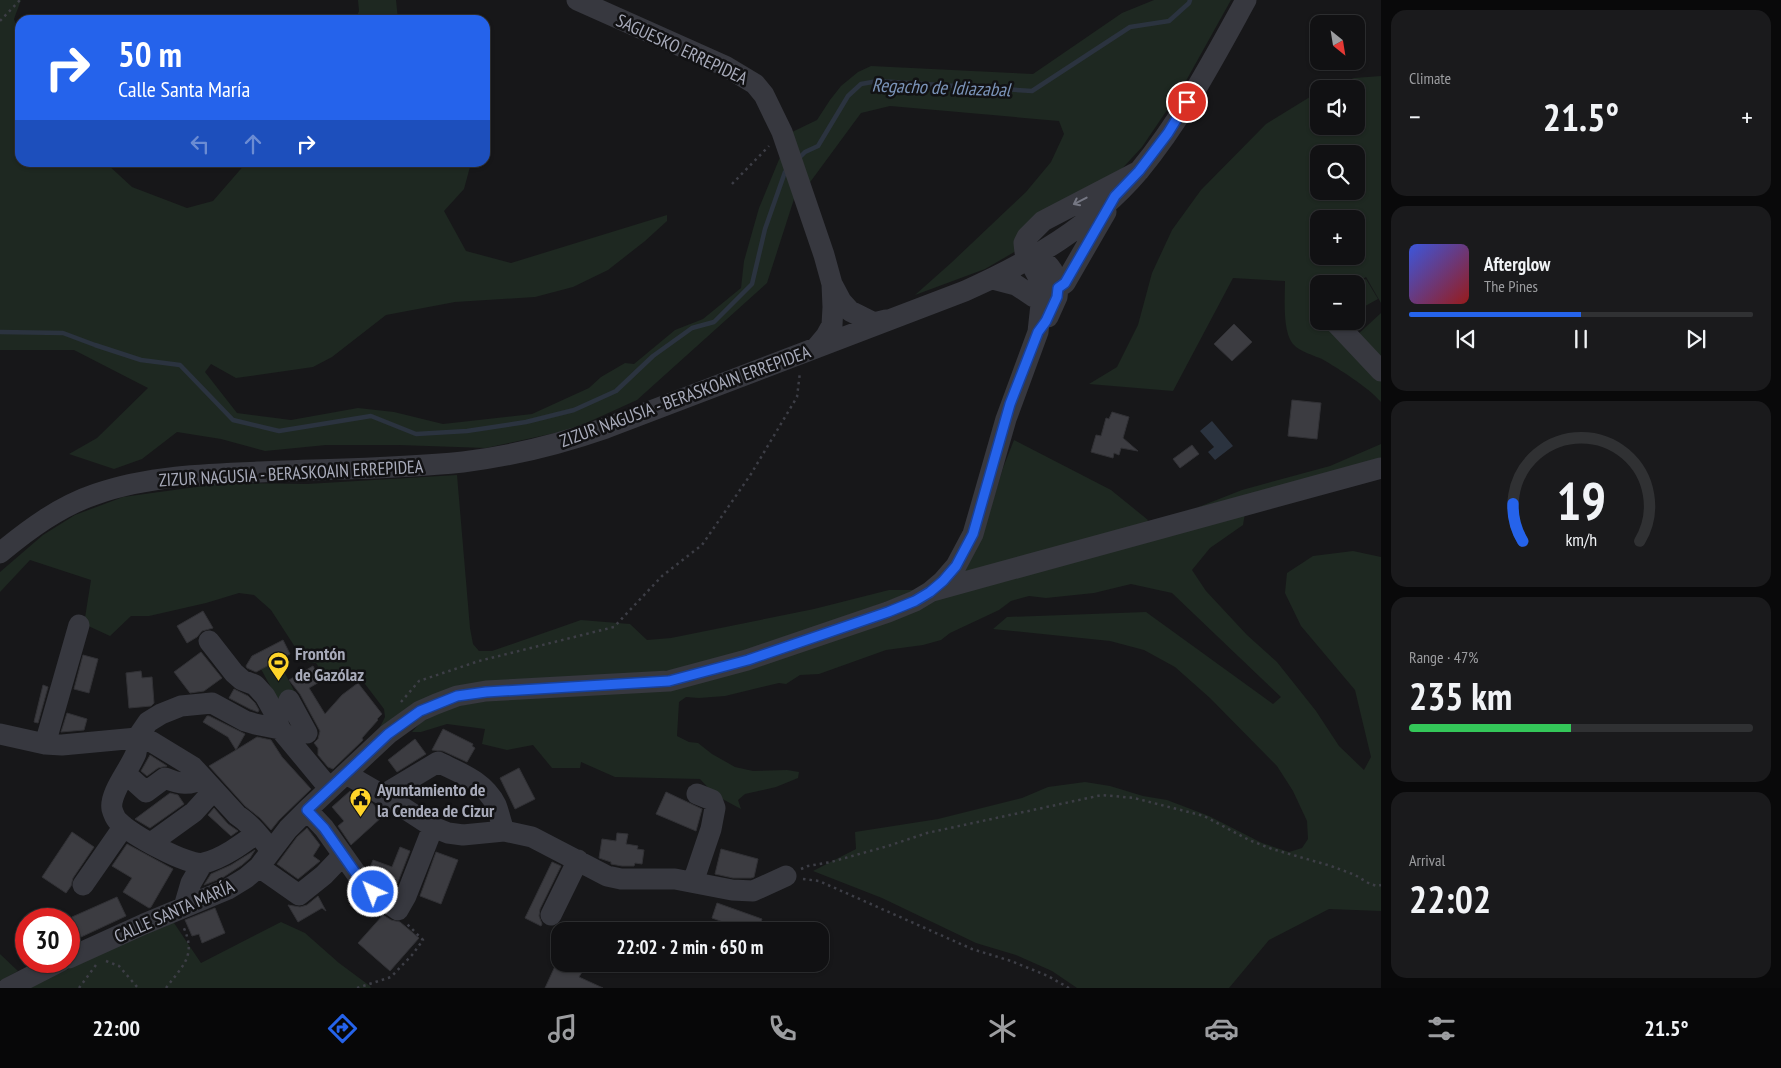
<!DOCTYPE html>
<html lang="en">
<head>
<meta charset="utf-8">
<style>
	:root { --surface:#111113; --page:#1a1a1c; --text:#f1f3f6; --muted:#9c9da0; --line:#303133; --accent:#2563eb }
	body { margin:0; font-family:"PT Sans Narrow",sans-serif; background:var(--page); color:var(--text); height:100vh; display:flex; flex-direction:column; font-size:19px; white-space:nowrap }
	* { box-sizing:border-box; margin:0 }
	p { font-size:16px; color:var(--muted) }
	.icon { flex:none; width:28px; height:28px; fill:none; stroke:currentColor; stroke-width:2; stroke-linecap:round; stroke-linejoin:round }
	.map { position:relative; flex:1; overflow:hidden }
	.sheet { display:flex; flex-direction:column; gap:10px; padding:10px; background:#09090a; width:400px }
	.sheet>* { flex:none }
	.banner { position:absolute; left:15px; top:15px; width:475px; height:152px; border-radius:15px; box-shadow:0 1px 4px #0004,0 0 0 1px var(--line); background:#2563eb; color:#fff; overflow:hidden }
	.needle { width:32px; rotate:150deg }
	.tools { position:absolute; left:1310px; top:15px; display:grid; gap:10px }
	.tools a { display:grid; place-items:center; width:55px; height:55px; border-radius:10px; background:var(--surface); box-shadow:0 1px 4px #0004,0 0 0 1px var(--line); font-size:25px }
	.speed { position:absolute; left:15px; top:908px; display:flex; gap:10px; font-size:25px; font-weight:700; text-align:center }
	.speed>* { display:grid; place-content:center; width:65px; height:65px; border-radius:50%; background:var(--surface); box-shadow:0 1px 4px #0004,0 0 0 1px var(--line); line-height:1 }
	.speed .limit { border:8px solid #d22; background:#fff; color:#111 }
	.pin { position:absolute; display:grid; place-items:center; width:42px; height:42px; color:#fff; margin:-21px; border:2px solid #fff; border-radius:50%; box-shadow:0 1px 5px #0007 }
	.me { position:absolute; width:55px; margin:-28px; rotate:317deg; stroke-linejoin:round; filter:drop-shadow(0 0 4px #0008) }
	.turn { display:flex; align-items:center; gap:18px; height:105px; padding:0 20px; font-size:22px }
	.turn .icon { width:65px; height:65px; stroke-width:2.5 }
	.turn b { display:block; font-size:35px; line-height:42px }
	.lanes { display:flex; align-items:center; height:48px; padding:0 20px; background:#0003; justify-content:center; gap:25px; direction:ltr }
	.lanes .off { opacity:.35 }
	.big { font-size:38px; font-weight:700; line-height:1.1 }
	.sheet .widget { flex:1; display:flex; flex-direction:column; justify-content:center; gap:8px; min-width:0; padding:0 18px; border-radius:15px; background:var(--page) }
	.sheet .dial { align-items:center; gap:0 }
	.dial svg { height:130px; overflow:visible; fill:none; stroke:var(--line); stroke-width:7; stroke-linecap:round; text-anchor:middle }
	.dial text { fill:var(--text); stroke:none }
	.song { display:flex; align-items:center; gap:15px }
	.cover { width:60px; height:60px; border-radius:8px; background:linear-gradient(135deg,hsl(230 70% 55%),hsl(0 70% 35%)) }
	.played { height:5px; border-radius:2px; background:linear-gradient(90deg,var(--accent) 50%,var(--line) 50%) }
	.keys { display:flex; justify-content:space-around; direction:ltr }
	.heat { display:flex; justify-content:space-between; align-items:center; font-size:28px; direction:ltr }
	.charge { height:8px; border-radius:4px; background:linear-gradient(90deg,#34c759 47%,var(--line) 0) }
	.trip { position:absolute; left:551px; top:922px; width:278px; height:50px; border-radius:15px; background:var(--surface); box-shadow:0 1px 4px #0004,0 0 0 1px var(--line); font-weight:700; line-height:50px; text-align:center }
	.menu { display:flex; height:80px; justify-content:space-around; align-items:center; background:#070708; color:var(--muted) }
	.menu .icon { width:35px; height:35px }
	.menu .current { color:var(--accent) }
	.menu b { font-size:22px; color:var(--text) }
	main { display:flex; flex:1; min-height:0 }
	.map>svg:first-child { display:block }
	.green { fill:#1e2821; fill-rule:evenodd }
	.water { fill:#2b333f }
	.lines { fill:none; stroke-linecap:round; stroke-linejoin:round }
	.stream { stroke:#2b333f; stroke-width:4.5 }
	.building { fill:#3c3c41; stroke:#313135 }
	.path { stroke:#3d3e46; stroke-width:2.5; stroke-dasharray:2.5 4; stroke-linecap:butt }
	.minor { stroke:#37383f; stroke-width:21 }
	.oneway { stroke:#757783 }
	.route-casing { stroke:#184099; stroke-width:12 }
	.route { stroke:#2563eb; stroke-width:9 }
	.labels { text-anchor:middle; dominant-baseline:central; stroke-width:5; stroke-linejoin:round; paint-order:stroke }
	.street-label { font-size:18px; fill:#a8abba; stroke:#121214 }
	.poi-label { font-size:18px; font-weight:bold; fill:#a8abba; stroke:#121214; text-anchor:start }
	.water-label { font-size:19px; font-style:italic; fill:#7b94b9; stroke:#121214 }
</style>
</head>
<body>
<main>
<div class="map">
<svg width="1381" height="988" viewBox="0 0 1381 988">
	<rect width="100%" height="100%" fill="#171719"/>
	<path class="green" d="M0,0H21L14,19L20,36V162L106,163L132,187L187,208L213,201L246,163H471L464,189L444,211L466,251L511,263L667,215V221L645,241L608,270L573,287L535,297L455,302L386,315L332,357L313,367L236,378L211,364L205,372L237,413L291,420L358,408L394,412L443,424L532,414L589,388L601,377L625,363L634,364L675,330L703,319L741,288L744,261L759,208L790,133L817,120L830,100L841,86L858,72L871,66L1033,74L1122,13L1154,0H1231L1182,88L1142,147L1119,172L1016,251L985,269L915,295L951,263L1026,192L1051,162L1064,134L1059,121L890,106L861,113L808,185L794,199L767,283L637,400L573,429L486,448L399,445H326L265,451L221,439L177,432L142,459L114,469L69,454L97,438L148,388L74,350H0Z
		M358,0H396L398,20H355L359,11Z
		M1381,76V303L1366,277L1355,284H1319V321H1326L1381,378V402C1368,387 1339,369 1322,359C1315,356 1299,351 1294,345C1282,333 1285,298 1285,281L1233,278L1173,391L1089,384L1117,367L1138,325L1152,273L1172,230L1201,190L1266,124L1318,92L1319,126H1356V89H1326L1354,78ZM1319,154H1356V191H1319ZM1319,219H1356V256H1319Z
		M1366,279L1378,299L1356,311V285Z
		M1381,313V365L1356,336Z
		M1014,440L1111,490L1148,520L1145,528L956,580L981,540L1003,468Z
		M1381,444V461L1196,508L1242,490L1330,466Z
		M457,475L470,628L473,644L479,651H492L581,620L630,624L647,640L671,638L814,609L889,590H918L706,667L527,684L379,729L385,717L384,709L362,680L347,681L337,675H324L316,663L307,662L295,647L271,610L254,595L239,593L206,603L149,616H131L110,636L84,624L91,580L30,560L0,592V572L43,535L75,515L123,497L225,483L307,484Z
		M1245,513L1243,525L1210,548L1192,570L1206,591L1247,635L1277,662L1316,711L1339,746L1364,770L1371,757L1355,690L1301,626L1285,593L1287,573L1313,556L1353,551L1381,557V911L1329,909L1269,940L1229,988H1077L1052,971L1016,955L976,943L882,898L813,871L856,849L855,832L938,819L1022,798L1048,787L1085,782L1110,786L1143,796L1167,800L1209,816L1262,843L1289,852L1302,848L1308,839L1307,821L1293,791L1277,766L1210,698L1175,667L1144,650L1110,641L993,629L1007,617L1146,612L1273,704L1281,697L1172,593L1131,584L1094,593L1046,598L1029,596L1011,601L999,610L950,633L941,640L923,645L886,650L819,674L800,675L786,684L779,683L725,696L699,698L686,697L679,702L677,736L689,742L698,743L712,754L735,767L753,771L787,770L799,772L798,778L776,787L745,794L738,800L741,809L715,795L700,779L615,777L581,762L580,768H552L533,745L507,750L482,744L485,729L447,724L421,732H412L420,723L447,708L502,698L645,692L931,600Z
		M278,660L297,696L280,704L261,669Z
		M172,920L201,963L281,922L305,933L339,963L370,986L371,988H28Z
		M0,954L18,971L0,981Z"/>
	<path class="water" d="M1212,421L1233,446L1215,460L1208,452L1214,447L1200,431Z"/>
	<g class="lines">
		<path class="stream" d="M799,158L805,152L818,146L848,96L861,84L878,81L1032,91L1130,27L1169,21L1189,3L1190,0
			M0,332L63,333L95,345L141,360L180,365L233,420L279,431L371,416L416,434L467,431L526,422L574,410L616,391L653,356L692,328L714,322L752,284L765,229L785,172L788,169"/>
	</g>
	<path class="building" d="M1234,324L1252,342L1232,361L1214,344Z
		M1292,400L1321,403L1317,439L1288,436Z
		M1112,412L1129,417L1123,438L1138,451L1121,448L1119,455L1114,453L1113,458L1091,452L1096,435L1101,436L1106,418L1109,419Z
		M1192,445L1199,454L1180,468L1173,459Z
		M203,611L213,628L202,631L197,637L187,643L177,626Z
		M283,640L290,654L256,672L247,668L246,666L252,656Z
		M201,652L222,678L204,691L190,693L174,672Z
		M83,655L98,659L89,693L74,689Z
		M313,666L321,681L309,688L325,714L342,695L358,683L382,714L377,719L378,720L362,738L363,740L333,769L328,767L318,755V748L314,743L318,739L320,731L300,694L289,680Z
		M141,671L142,678L152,677L154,703L151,706L129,708L126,673Z
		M43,685L48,687L38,723L34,722Z
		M234,689L248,696L255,703L259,710L258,712L250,709L229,698Z
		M67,713L87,719L84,730L61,732Z
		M207,716H209L245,734L236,750L257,737L271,740L282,757L311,789L279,820L271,830L260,818L245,806L209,766L236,750L228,737L203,722Z
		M443,729L473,744L472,746L475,748L467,762L443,751L432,750Z
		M415,739L426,754L397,772L388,760Z
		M150,755L167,766L158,768L147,776L141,771Z
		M519,768L535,799L515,809L500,778Z
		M350,791L363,803L367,800L373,804L383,816L351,845L338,826L344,821L332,807Z
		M666,792L702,809L696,831L656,814Z
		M170,793L178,795L184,804L150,828L135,819Z
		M214,808L228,824L238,831L231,836L208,815Z
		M307,828L320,845L313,856L320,861L298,879L277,864L297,837Z
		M72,832L94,847L73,878L71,886L66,893L42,877Z
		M617,833L628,834L626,844L638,846L637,849L644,850L642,864L635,863L634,866H622L611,864V862L599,858L602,839L616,841Z
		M127,844L173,869L151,907L149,908L123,892L132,878L112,866Z
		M400,847L410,851L394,892L374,877L369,870L373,860L392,867Z
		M721,849L758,859L754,877L751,878H733L715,874Z
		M255,850L250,858L242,865L222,878L204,885L211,874L231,865Z
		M436,852L458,860L441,904L420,896Z
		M552,862L561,866L540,909L539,916L542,924L541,926L525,918Z
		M318,896L326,911L322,908L298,922L288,905L300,907L307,905Z
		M117,897L126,916L81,937L72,917Z
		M717,903L762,919L757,931H748L712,918Z
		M215,908L225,933L202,943L199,934L192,936L185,920Z
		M383,915L391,920L400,922L419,938L390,971L358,943Z
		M556,964H581L578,970L582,972L579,977L603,988H545Z"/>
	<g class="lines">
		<path class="path" d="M0,21L20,0
			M732,184L769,146
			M401,702L419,681L479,661L614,627L662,576L702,545L751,474L797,397L800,372
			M801,869L808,866L831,862L888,846L927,833L1102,795L1134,798L1204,816L1249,840L1272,849L1331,866L1355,875L1370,884L1377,886L1381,885
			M803,879L819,881L972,949L1011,961L1048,976L1069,988
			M106,961L119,966L138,988
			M585,970L587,964
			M79,988L96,965
			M166,988C183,965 197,956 183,926
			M357,988L391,977L412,955L423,940L407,924"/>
		<path class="minor" d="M577,0L725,66L755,84L764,95L782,132L824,255L832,284L833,307L832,325L826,336L816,348
			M993,279L1016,285L1034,297L1049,294L1058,288C1055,271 1048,257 1029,261
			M832,284L841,301L850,311L874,323L886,320
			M1048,317L1057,297L1058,288L1065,283L1106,212
			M1334,321L1381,371
			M0,553C29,529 60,506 96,494C147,476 206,474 260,472C327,469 396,469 463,462C512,456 560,444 606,428L965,291C1030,262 1092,226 1139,171C1182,119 1214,58 1246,0
			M932,591L1381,468
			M209,641L234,673L242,680L255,685L265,696L275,714L280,729L329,788
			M289,700L307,733
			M0,734L45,744L62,745L137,738L148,722L161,714L181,706L212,703L245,721L255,724L280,729
			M45,744L79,625
			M126,774L146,792L165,778C179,784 190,786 203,778
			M346,774L393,801L433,827L448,833L463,835L504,831L532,837L607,876L621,879H675L732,890L753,891L786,876
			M383,795L438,762C460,773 484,781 496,805C499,813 501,822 504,831
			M307,810L324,828L365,886L398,910L406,896L433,827
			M257,833C241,845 223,858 204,863C188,867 131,834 119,822C116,820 113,813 112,809C109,793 130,769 136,753C137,749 137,743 137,738L152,742L193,767L237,815C251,824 261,838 271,850
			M151,843L194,812L213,791
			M259,867L299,895L324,875L343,855
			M693,882L711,829L715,808L712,800L697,794
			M83,885L124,826
			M184,907L191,883L202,864
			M551,915L578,860
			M69,958L144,924L228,889L246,878L259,867L288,829L307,810L388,734L420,711L436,704L457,696L486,691L669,681L747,660L888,612L915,601L930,592L943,581L956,566L973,534L1006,419L1038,332L1043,286L1025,252L1024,243L1027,237L1043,221L1139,171
			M8,988L61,961"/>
	</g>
	<defs><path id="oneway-shaft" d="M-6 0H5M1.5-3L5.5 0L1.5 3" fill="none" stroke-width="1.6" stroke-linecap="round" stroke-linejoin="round" transform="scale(1.25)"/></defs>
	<use class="oneway" href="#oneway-shaft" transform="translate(1080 201) rotate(153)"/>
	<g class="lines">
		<defs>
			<path id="route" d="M373,892L359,878L324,828L307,810L388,734L420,711L457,696L486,692L669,681L748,660L888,612L915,601L930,592L943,581L956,566L973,534L1010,404L1038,332L1046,321L1057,297L1058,288L1065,283L1115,196L1139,171L1168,133L1187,102"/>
		</defs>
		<use href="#route" class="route-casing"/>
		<use href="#route" class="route"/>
	</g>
	<defs>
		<symbol id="stadium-pin" viewBox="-11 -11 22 30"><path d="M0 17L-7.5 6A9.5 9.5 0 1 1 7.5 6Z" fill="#ffd429" stroke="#121214"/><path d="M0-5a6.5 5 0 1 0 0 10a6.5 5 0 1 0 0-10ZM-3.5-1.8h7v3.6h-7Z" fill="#111"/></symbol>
		<symbol id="civic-pin" viewBox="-11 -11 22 30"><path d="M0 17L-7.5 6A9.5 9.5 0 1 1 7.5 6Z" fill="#ffd429" stroke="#121214"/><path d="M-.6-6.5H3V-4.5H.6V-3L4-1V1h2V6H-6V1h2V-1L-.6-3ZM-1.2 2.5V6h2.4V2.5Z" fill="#111"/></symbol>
	</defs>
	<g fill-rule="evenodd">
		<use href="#stadium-pin" x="266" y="650" width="25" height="34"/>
		<use href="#civic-pin" x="348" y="786" width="25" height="34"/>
	</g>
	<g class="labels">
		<g class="street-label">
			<text transform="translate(682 49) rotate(25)">SAGUESKO ERREPIDEA</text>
			<text transform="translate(685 396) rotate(-20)">ZIZUR NAGUSIA - BERASKOAIN ERREPIDEA</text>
			<text transform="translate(291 473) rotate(-3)">ZIZUR NAGUSIA - BERASKOAIN ERREPIDEA</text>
			<text transform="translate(174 911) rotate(-24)">CALLE SANTA MARÍA</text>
		</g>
		<g class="poi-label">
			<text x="295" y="653">Frontón<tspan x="295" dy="21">de Gazólaz</tspan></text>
			<text x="377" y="789">Ayuntamiento de<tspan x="377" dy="21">la Cendea de Cizur</tspan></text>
		</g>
		<g class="water-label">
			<text transform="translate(941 87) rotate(2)">Regacho de Idiazabal</text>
		</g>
	</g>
</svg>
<div class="tools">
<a><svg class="needle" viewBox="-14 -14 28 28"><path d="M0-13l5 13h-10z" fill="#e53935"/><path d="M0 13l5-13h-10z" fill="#9c9da0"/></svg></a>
<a><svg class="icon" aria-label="sound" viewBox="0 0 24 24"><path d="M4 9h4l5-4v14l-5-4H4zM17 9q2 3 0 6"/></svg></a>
<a><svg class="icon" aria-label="search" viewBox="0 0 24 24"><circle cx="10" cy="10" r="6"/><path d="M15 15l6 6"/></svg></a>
<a>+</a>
<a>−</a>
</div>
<div class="speed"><div class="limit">30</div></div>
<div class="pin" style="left:1187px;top:102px;background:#d93025"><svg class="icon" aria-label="arrive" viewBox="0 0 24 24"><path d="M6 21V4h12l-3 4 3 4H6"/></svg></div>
<svg class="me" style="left:373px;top:892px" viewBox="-20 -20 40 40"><circle r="17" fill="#2563eb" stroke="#fff" stroke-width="3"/><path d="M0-11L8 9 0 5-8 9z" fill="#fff"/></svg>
<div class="trip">22:02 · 2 min · 650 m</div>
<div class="banner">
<div class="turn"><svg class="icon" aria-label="right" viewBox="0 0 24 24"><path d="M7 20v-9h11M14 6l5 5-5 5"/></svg><div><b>50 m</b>Calle Santa María</div></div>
<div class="lanes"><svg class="icon off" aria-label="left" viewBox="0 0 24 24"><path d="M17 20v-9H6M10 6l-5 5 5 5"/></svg><svg class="icon off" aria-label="ahead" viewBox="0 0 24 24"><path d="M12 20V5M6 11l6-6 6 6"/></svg><svg class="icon" aria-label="right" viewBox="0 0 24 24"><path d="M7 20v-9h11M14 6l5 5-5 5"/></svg></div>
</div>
</div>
<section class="sheet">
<div class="widget"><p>Climate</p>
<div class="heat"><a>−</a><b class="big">21.5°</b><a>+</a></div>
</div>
<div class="widget">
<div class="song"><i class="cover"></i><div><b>Afterglow</b><p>The Pines</p></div></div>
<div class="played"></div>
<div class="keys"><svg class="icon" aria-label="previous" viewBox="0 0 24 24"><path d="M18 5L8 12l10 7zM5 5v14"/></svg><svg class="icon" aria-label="pause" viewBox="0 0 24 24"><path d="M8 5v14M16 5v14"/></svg><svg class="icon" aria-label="next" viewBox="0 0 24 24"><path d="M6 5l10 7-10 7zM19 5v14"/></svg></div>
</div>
<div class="widget dial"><svg viewBox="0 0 100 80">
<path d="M14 69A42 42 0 1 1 86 69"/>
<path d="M14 69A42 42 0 0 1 8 46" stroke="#2563eb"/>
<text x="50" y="56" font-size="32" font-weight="700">19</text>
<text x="50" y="72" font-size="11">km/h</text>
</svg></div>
<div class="widget"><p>Range · 47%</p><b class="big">235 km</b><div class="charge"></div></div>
<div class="widget"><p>Arrival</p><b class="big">22:02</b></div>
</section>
</main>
<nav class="menu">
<b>22:00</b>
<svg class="icon current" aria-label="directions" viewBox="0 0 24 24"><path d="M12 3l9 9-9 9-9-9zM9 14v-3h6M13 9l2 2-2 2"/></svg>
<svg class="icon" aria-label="music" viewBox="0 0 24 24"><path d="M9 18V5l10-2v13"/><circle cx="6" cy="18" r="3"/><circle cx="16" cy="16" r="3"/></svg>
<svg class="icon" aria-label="phone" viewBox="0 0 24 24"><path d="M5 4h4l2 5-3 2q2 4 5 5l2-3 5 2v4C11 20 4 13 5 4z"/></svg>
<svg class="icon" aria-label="climate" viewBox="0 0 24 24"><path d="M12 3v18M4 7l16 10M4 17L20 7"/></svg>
<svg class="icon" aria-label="car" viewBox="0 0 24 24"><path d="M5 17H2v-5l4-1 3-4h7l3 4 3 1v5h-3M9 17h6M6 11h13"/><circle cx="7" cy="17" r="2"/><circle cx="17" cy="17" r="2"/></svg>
<svg class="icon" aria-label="filters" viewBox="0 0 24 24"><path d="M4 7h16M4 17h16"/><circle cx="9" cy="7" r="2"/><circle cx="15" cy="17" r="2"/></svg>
<b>21.5°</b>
</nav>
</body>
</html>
